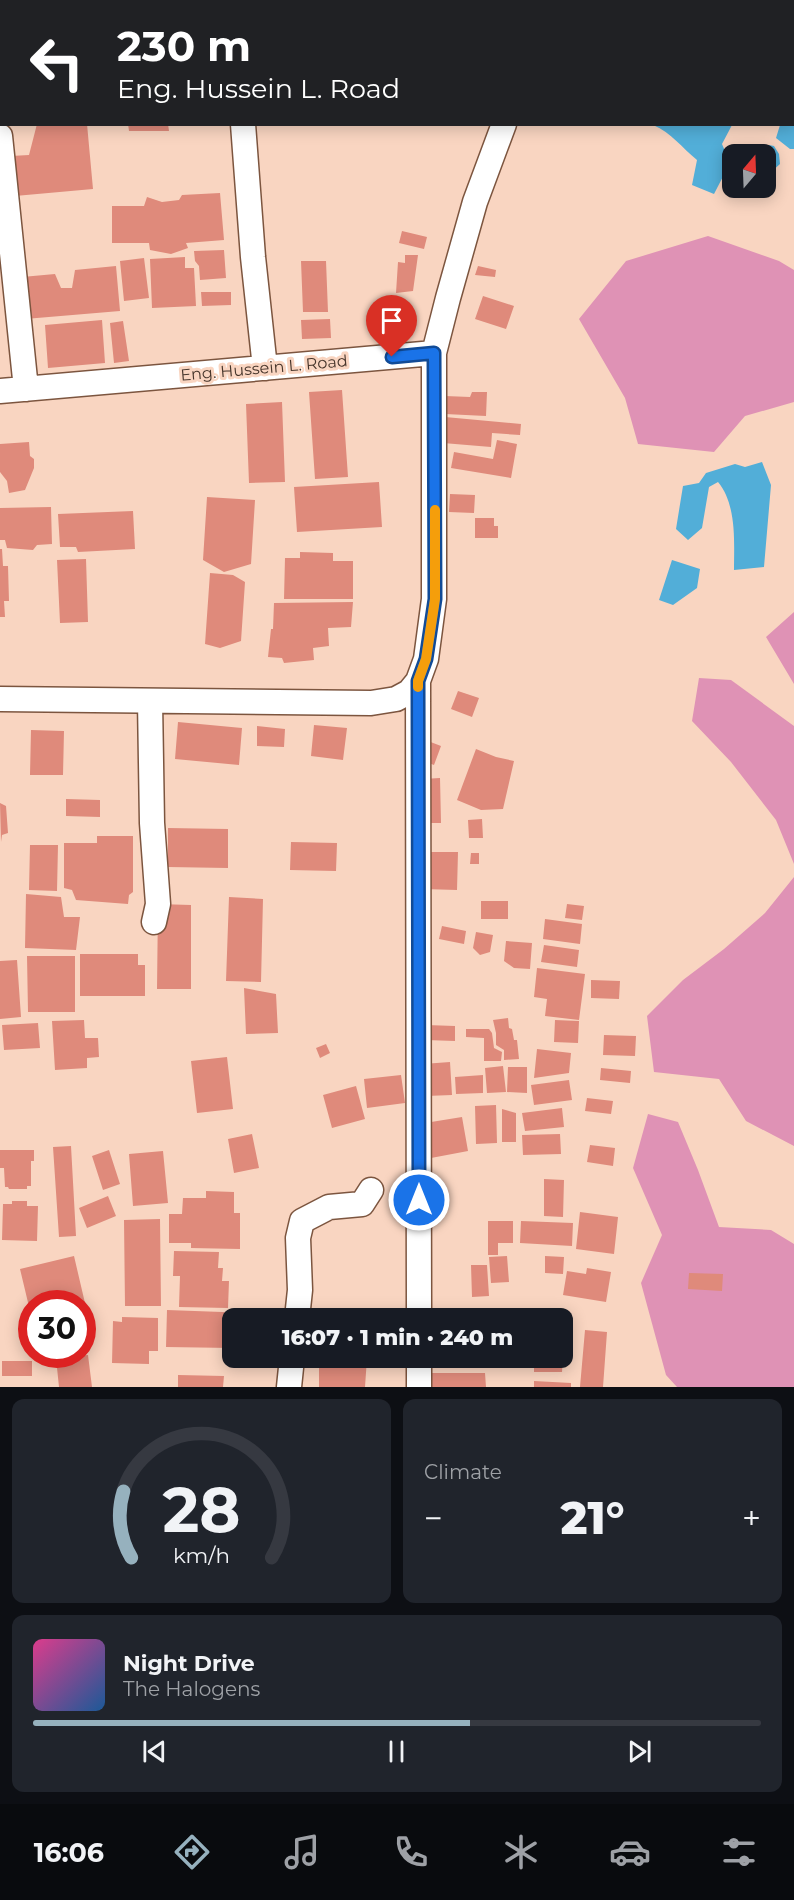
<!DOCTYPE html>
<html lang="en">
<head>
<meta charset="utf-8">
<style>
	:root { --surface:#171b24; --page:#20242c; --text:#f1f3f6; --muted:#9ea1a6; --line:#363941; --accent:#96b1be }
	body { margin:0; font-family:Montserrat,sans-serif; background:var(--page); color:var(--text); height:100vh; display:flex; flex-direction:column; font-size:22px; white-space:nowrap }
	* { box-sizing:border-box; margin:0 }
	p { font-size:20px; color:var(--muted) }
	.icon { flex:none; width:33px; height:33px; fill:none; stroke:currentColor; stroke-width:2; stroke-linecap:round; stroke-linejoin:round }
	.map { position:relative; height:1387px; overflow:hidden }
	.details { display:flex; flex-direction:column; gap:12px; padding:12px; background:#0d0f14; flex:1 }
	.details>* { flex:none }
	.hud { position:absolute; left:0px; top:0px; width:795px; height:126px; box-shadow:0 3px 15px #0003; background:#202124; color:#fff; overflow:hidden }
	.needle { width:39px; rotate:19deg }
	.buttons { position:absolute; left:722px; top:144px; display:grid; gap:12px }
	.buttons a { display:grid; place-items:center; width:54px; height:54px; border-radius:12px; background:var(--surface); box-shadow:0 3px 15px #0003; font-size:30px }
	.speed { position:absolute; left:18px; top:1290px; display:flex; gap:12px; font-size:30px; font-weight:700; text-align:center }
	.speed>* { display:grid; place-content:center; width:78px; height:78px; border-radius:50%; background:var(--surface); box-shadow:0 3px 15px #0003; line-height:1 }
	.speed .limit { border:9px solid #d22; background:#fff; color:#111 }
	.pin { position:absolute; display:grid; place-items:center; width:51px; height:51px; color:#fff; margin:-62px -26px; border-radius:50% 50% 50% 0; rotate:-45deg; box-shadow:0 0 6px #0007 }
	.pin .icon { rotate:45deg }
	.me { position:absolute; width:66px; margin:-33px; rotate:0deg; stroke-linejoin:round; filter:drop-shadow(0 0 4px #0008) }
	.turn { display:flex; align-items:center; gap:21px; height:126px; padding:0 18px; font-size:27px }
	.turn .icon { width:78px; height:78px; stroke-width:2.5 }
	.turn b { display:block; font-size:42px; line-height:51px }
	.big { font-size:45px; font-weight:800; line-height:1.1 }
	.details .widget { flex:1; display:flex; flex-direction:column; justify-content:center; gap:9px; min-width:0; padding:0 21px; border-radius:12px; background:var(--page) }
	.details .dial { align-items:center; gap:0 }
	.dial svg { height:156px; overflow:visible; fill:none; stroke:var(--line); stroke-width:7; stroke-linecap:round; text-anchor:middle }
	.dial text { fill:var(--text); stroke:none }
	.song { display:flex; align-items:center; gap:18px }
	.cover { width:72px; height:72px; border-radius:9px; background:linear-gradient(135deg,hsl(330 70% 55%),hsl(210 70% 35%)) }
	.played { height:6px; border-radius:3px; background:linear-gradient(90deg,var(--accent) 60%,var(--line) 60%) }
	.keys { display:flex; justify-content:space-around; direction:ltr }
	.heat { display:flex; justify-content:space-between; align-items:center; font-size:33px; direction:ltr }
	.details .tiles { flex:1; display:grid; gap:12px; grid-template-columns:1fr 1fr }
	.widget:last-child { grid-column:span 2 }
	.trip { position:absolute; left:222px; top:1308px; width:351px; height:60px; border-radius:12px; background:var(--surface); box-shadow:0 3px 15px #0003; font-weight:800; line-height:60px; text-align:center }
	.menu { display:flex; height:96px; justify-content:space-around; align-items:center; background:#090b0e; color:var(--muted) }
	.menu .icon { width:42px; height:42px }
	.menu .current { color:var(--accent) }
	.menu b { font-size:27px; color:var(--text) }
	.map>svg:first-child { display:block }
	.green { fill:#df92b5 }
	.water { fill:#52aed8 }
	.building { fill:#df8a7b }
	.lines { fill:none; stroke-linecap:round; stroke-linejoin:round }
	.minor-casing { stroke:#7c553f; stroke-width:27 }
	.minor { stroke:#fff; stroke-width:24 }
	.route-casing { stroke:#114b97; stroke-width:15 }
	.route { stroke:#1a73e8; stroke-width:10 }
	.slow { stroke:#f59e0b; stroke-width:10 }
	.labels { text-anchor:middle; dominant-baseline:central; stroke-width:6; stroke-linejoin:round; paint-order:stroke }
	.street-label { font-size:16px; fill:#46352b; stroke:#f9d5c1 }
</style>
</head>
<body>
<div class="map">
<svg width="794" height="1387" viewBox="0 0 794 1387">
	<rect width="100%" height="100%" fill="#f9d5c1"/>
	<path class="green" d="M708,236L779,261L794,270V402L745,416L714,452L638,444L625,398L579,319L626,261Z
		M794,612V684L766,637Z
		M699,678L731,680L794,726V864L776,820L731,762L692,721Z
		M794,877V1146L746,1121L719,1079L654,1072L647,1016L683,980L724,949L765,913Z
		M648,1114L678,1122L698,1170L719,1227L771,1230L794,1244V1387H677L666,1375L641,1283L662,1235L633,1168Z"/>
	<path class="water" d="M639,0H738V2L638,1Z
		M794,120V149H790L776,138L780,125L794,124Z
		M653,125H732L722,144L730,163L714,194L692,185L697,160C681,147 672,133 653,125Z
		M769,145L774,146L779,154L780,164L770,173L765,172V154H756Z
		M762,462L771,485L764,567L734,570C734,542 737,505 718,482L709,487L702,528L688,540L676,529L683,486L699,483L706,473L735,464L745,467Z
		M672,560L700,569L697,588L673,605L659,600Z"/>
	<path class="building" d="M37,124H87L93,189L15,196L11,156L29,155Z
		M128,124H168L169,131H129Z
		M220,193L224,240L186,243L188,248L171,254L150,250L149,243H112V206H144L147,197L162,202L179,200L182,195Z
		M402,231L427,237L424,249L399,243Z
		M224,250L226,278L200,280L199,266L195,261L194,251Z
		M405,255H418L413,291L396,293L398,262L405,263Z
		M185,257V268H194L196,306L152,308L150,259Z
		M144,258L149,298L124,301L120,261Z
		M301,261H326L328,312H303Z
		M116,266L120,311L25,319L22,277L55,274L61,288H72L75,270Z
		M478,266L496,270L495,277L475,275Z
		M201,292H231V305L202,306Z
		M483,296L514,306L506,329L475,319Z
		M330,319L331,338L302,339L301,320Z
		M102,320L105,363L48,368L45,325Z
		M123,321L129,361L114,363L110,323Z
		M342,390L348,477L315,479L309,392Z
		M472,392H487L486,416L445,414V396L470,397Z
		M282,402L285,482L249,483L246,404Z
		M445,417L521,424L520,435L492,433L491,447L443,443Z
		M497,440L517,444L511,478L451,468L454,452L493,459Z
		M29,442L30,456L34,459V468L25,490L9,493L7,481L0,472V444Z
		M379,482L382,527L297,532L294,487Z
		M450,494L475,495L474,513L449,512Z
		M207,497L255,500L251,564L224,572L203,560Z
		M51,507L52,544L37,545L33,550L7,548L5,540H0V508Z
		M133,511L135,549L78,552L76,547H60L58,514Z
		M475,518H494V526H498V538H475Z
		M0,549H2L3,566H8L9,601H4L5,617H0Z
		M300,552L333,553V561H353V599H284L285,558H300Z
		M86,559L88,622L60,623L57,560Z
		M210,573L233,575L245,582L241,641L220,648L205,644Z
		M353,602L351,627L328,628L329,646L313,648L314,660L284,663L282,658L268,657L271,629H273L274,603Z
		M458,691L479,698L472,717L451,709Z
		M178,722L242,728L239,765L175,759Z
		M314,725L347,728L343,760L311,756Z
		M257,726L285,729L284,747L257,746Z
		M31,730L64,731L63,775H30Z
		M428,741L441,746L434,765L421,760Z
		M476,749L496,757L514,761L503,809L481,810L457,800Z
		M440,778L441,823H424L423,779Z
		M66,799L100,800V817L66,816Z
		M0,803L6,806L8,833L2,835L1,842Z
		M482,819L483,838H469L468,820Z
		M168,828L228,829V868L168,867Z
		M97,836H133V892L129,895L128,904L76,900L72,890L64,888V843H97Z
		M291,842L337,843L336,871L290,870Z
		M30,845H58L57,891L29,890Z
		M424,852H458L457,890L423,889Z
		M471,853H479V864H470Z
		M26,894L61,897L64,917H80L76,950L25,948Z
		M229,897L263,899L261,982L226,981Z
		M481,901H508V919H481Z
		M158,904L191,905V989H157Z
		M567,904L584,906L582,920L565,918Z
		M545,919L582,924L580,944L543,939Z
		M442,926L466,931L464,944L439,939Z
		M476,932L493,935L490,952L480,955L473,948Z
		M506,941L532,943L530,969L514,968L504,961Z
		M544,945L579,950L577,967L541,962Z
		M80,954H138V965H145V996H80Z
		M27,956H75V1012H28Z
		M17,960L21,1017L0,1019V961Z
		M537,968L585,974L579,1020L545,1016L547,999L534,997Z
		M591,980L620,981L619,999L591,998Z
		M244,988L276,994L278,1033L246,1034Z
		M508,1018L509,1028L512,1029L514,1040H517L519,1059L504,1060V1050L496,1045V1033L493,1020Z
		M84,1020L85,1038H98L99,1057L87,1058V1068L55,1070L52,1021Z
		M555,1020L579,1021L578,1043L554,1042Z
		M38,1023L40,1048L4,1050L2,1025Z
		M426,1025L455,1026V1041L426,1040Z
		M466,1029H489L492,1033L494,1048L502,1052L501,1061H484V1038L466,1037Z
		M604,1035L636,1036L635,1056L603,1055Z
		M326,1044L330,1053L320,1058L316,1048Z
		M537,1049L571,1053L569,1073L534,1078Z
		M227,1057L233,1109L197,1113L191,1061Z
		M450,1062L452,1095L426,1096L423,1064Z
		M503,1066L506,1092L487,1093L485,1068Z
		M508,1067H527V1093L507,1092Z
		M601,1068L631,1071L630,1083L600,1080Z
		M401,1075L405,1103L367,1108L364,1079Z
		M483,1075V1093L456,1094L455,1077Z
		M569,1080L572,1100L534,1105L531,1085Z
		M356,1086L365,1119L332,1128L323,1095Z
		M587,1098L613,1101L611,1114L585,1111Z
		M496,1105L497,1143L476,1144L475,1106Z
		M562,1108L564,1127L525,1131L522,1113Z
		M502,1109L516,1113V1142H502Z
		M462,1117L468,1151L431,1158L425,1123Z
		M252,1134L259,1168L234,1173L228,1139Z
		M560,1134L561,1154L523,1155L522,1135Z
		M590,1145L615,1148L613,1166L587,1162Z
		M71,1146L76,1236L59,1237L53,1147Z
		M0,1150H34V1161H31V1186H27V1189H9L8,1187H5L4,1168H0Z
		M109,1150L120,1184L103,1190L92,1156Z
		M163,1151L168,1203L133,1206L129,1154Z
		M544,1179L564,1180L563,1217L544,1216Z
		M206,1191L234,1192V1213H240V1249L191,1248V1243H169V1214H182L183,1198H206Z
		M108,1196L116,1216L87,1228L79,1208Z
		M12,1201H27V1206H38L37,1241L2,1240L3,1204H12Z
		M580,1212L618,1217L614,1254L576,1249Z
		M160,1219L161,1306H125L124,1220Z
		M488,1221H513V1243H498V1255H488Z
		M521,1221L573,1223L572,1246L520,1243Z
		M174,1251L219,1252L218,1268H223L222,1281H229L228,1308L179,1307L180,1276H173Z
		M74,1256L88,1316L82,1317V1304H32L31,1315L20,1269Z
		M507,1256L509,1282L491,1283L489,1257Z
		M545,1256L564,1257L563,1274L545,1273Z
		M471,1265H487L489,1296L472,1297Z
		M587,1268L611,1272L606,1302L563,1295L567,1271L586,1274Z
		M689,1273L723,1274L722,1291L688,1289Z
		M167,1310L250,1313L249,1318H232V1348L166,1347Z
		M548,1315V1318H525V1317Z
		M122,1317L158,1318V1351H149V1364L112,1363L113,1321L122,1322Z
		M562,1323L571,1324L570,1346L562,1345Z
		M585,1330L607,1332L603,1387H580Z
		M88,1355L92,1387H59L56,1358Z
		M300,1358H316L317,1365L300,1366Z
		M324,1358H367L365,1387H319V1359Z
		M426,1358H456V1362L426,1361Z
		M534,1358H563L562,1372H534Z
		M2,1361H32V1376H2Z
		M432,1373H485L486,1387H432Z
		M178,1375L224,1376L223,1387H178Z
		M534,1381L571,1383V1387H534Z"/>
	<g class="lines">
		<defs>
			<path id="minor" d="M234,0V2
				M568,2L569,0
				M243,124L253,257L265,368
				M0,136L26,389
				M0,391L434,353L448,298L475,202L504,124
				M418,681L419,1318
				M0,699L371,703L396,699L409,692L418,681L426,659L434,599V353
				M150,701L152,823L158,904L154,922
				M297,1318L300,1290L298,1238L302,1221L329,1207L362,1204L371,1190
				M419,1358V1387
				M289,1387L292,1358"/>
		</defs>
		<use href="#minor" class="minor-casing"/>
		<use href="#minor" class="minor"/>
	</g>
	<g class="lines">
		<defs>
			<path id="route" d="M392,357L434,353L435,599L426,659L418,681L419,1200"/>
		</defs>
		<use href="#route" class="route-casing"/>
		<use href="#route" class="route"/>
		<path class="slow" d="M418,687V681L426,659L435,599V510"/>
	</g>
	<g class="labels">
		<g class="street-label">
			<text transform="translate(264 368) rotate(-5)">Eng. Hussein L. Road</text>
		</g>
	</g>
</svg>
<div class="buttons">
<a><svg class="needle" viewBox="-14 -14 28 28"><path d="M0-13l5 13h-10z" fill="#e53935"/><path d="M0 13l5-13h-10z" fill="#9ea1a6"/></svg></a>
</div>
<div class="speed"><div class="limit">30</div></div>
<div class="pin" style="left:392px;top:357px;background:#d93025"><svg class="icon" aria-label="arrive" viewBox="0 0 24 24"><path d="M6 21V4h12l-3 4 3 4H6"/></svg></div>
<svg class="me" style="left:419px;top:1200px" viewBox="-20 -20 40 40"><circle r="17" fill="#1a73e8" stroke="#fff" stroke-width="3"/><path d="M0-11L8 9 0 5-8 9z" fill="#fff"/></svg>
<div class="trip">16:07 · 1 min · 240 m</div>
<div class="hud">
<div class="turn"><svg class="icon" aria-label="left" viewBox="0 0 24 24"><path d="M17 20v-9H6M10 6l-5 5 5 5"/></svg><div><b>230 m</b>Eng. Hussein L. Road</div></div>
</div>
</div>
<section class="details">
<div class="tiles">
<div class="widget dial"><svg viewBox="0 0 100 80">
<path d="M14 69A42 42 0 1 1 86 69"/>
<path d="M14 69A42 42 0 0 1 10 35" stroke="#96b1be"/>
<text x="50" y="56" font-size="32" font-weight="700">28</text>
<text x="50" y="72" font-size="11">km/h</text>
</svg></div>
<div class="widget"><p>Climate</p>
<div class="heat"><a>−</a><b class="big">21°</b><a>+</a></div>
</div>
<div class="widget">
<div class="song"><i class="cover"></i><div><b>Night Drive</b><p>The Halogens</p></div></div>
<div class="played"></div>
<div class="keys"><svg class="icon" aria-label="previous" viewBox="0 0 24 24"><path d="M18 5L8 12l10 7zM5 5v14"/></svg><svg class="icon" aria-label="pause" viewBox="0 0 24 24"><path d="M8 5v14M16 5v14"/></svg><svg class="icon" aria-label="next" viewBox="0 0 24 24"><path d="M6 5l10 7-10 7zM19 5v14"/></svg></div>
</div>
</div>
</section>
<nav class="menu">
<b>16:06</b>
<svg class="icon current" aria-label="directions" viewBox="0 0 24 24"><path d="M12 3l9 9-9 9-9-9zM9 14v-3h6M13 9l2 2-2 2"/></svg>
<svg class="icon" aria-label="music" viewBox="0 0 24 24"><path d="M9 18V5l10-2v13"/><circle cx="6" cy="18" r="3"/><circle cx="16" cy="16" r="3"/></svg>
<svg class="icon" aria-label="phone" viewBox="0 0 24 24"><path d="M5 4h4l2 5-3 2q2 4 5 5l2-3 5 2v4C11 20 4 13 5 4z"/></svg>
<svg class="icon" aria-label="climate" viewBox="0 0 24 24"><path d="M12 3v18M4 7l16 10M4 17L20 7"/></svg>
<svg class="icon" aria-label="car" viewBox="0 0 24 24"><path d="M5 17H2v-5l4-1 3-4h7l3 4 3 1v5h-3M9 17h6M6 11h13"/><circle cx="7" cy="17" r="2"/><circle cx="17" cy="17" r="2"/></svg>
<svg class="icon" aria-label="filters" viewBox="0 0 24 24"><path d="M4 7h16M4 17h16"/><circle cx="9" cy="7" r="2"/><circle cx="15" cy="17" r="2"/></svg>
</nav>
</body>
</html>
